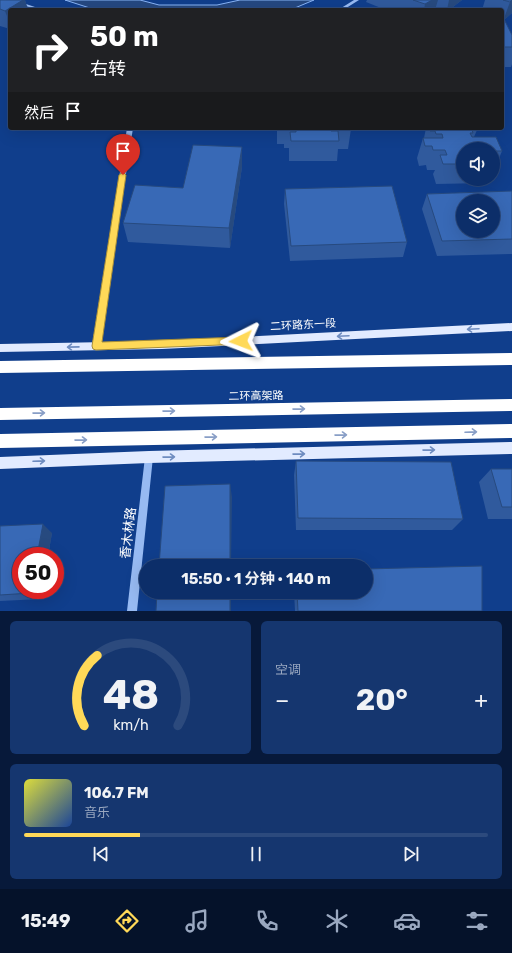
<!DOCTYPE html>
<html lang="zh">
<head>
<meta charset="utf-8">
<style>
	:root { --surface:#0c2e69; --page:#15366f; --text:#f1f3f6; --muted:#9aa8c0; --line:#2c4a7d; --accent:#ffd958 }
	body { margin:0; font-family:Rubik,"Noto Sans SC",sans-serif; background:var(--page); color:var(--text); height:100vh; display:flex; flex-direction:column; font-size:15px; white-space:nowrap }
	* { box-sizing:border-box; margin:0 }
	p { font-size:13px; color:var(--muted) }
	.icon { flex:none; width:22px; height:22px; fill:none; stroke:currentColor; stroke-width:2; stroke-linecap:round; stroke-linejoin:round }
	.map { position:relative; height:611px; overflow:hidden }
	.sheet { display:flex; flex-direction:column; gap:10px; padding:10px; background:#07193a; flex:1 }
	.sheet>* { flex:none }
	.hud { position:absolute; left:8px; top:8px; width:496px; height:122px; border-radius:4px; box-shadow:0 4px 16px #0002,0 0 0 1px var(--line); background:#202124; color:#fff; overflow:hidden }
	.tools { position:absolute; left:456px; top:142px; display:grid; gap:8px }
	.tools a { display:grid; place-items:center; width:44px; height:44px; border-radius:50%; background:var(--surface); box-shadow:0 4px 16px #0002,0 0 0 1px var(--line); font-size:20px }
	.speed { position:absolute; left:12px; top:547px; display:flex; gap:8px; font-size:20px; font-weight:700; text-align:center }
	.speed>* { display:grid; place-content:center; width:52px; height:52px; border-radius:50%; background:var(--surface); box-shadow:0 4px 16px #0002,0 0 0 1px var(--line); line-height:1 }
	.speed .limit { border:6px solid #d22; background:#fff; color:#111 }
	.pin { position:absolute; display:grid; place-items:center; width:34px; height:34px; color:#fff; margin:-41px -17px; border-radius:50% 50% 50% 0; rotate:-45deg; box-shadow:0 0 4px #0007 }
	.pin .icon { rotate:45deg }
	.me { position:absolute; width:44px; margin:-22px; rotate:267deg; stroke-linejoin:round; filter:drop-shadow(0 0 3px #0008) }
	.turn { display:flex; align-items:center; gap:14px; height:84px; padding:0 16px; font-size:18px }
	.turn .icon { width:52px; height:52px; stroke-width:2.5 }
	.turn b { display:block; font-size:28px; line-height:34px }
	.then { display:flex; align-items:center; height:38px; padding:0 16px; background:#0003; gap:8px; font-size:15px }
	.big { font-size:30px; font-weight:700; line-height:1.1 }
	.sheet .tile { flex:1; display:flex; flex-direction:column; justify-content:center; gap:6px; min-width:0; padding:0 14px; border-radius:6px; background:var(--page) }
	.sheet .dial { align-items:center; gap:0 }
	.dial svg { height:104px; overflow:visible; fill:none; stroke:var(--line); stroke-width:7; stroke-linecap:round; text-anchor:middle }
	.dial text { fill:var(--text); stroke:none }
	.song { display:flex; align-items:center; gap:12px }
	.cover { width:48px; height:48px; border-radius:6px; background:linear-gradient(135deg,hsl(60 70% 55%),hsl(220 70% 35%)) }
	.played { height:4px; border-radius:2px; background:linear-gradient(90deg,var(--accent) 25%,var(--line) 25%) }
	.keys { display:flex; justify-content:space-around; direction:ltr }
	.heat { display:flex; justify-content:space-between; align-items:center; font-size:22px; direction:ltr }
	.sheet .tiles { flex:1; display:grid; gap:10px; grid-template-columns:1fr 1fr }
	.tile:last-child { grid-column:span 2 }
	.trip { position:absolute; left:139px; top:559px; width:234px; height:40px; border-radius:20px; background:var(--surface); box-shadow:0 4px 16px #0002,0 0 0 1px var(--line); font-weight:700; line-height:40px; text-align:center }
	.tab-bar { display:flex; height:64px; justify-content:space-around; align-items:center; background:#05122a; color:var(--muted) }
	.tab-bar .icon { width:28px; height:28px }
	.tab-bar .selected { color:var(--accent) }
	.tab-bar b { font-size:18px; color:var(--text) }
	.map>svg:first-child { display:block }
	.water { fill:#254881; stroke:#88b4f6 }
	.lines { fill:none; stroke-linecap:round; stroke-linejoin:round }
	.minor { fill:#97baf2; fill-rule:evenodd }
	.major { fill:#e2ebff; fill-rule:evenodd }
	.highway { fill:#fff; fill-rule:evenodd }
	.wall { fill:#305a9d }
	.shaded-wall { fill:#274a7f }
	.building { fill:#3869b6; stroke:#274a7f; fill-rule:evenodd }
	.oneway { stroke:#6e8cc0 }
	.oneway2 { stroke:#889ec6 }
	.route { fill:#ffd958; stroke:#a68d39 }
	.labels { text-anchor:middle; dominant-baseline:central; stroke-width:3; stroke-linejoin:round; paint-order:stroke }
	.street-label { font-size:11px; fill:#fff; stroke:#103e8c }
	.near-street-label { font-size:13px; fill:#fff; stroke:#103e8c }
</style>
</head>
<body>
<div class="map">
<svg width="512" height="611" viewBox="0 0 512 611">
	<rect width="100%" height="100%" fill="#103e8c"/>
	<path class="water" d="M65,0H140L159,5H217L240,0H314L290,10H96Z"/>
	<g class="lines">
		<path class="minor" d="M8,0H14L44,10H38Z
			M354,0H359L343,10H338Z
			M127,128H133L100,346L99,348L96,349L93,348L92,346Z
			M149,453L152,454L153,457L137,611H127L145,457L146,454Z"/>
		<path class="major" d="M512,323V331L162,349L0,352V344L162,341Z
			M512,442V454L149,463L0,469V457L149,451Z"/>
		<path class="highway" d="M512,353V365L0,373V361Z
			M512,399V411L0,420V408Z
			M512,424V438L0,448V434Z"/>
	</g>
	<path class="wall" d="M0,0H25L28,10H10V29L0,26Z
		M367,0H462L449,10H442L436,8L435,10H386L366,2Z
		M485,0H512V13L504,20L512,35V64L511,67H502V10H470H482Z
		M277,128H351V129L348,149H338L337,161H289V148H284V144H277Z
		M426,128H476L477,130L474,137L502,151L494,171H493V149H463V179H487L485,183L436,184L433,174L435,170H427L426,165L419,166L417,158L423,138H424Z
		M242,147V167L230,248L128,242L123,223L183,188Z
		M285,189L407,242L403,257L290,261L284,204Z
		M512,191V254L437,256L422,209L427,194Z
		M296,461L463,519L452,530H296L294,475Z
		M491,469H512V519H488L479,482Z
		M0,526L52,533L48,556H21V590H42L41,599L0,601Z
		M294,592H366L482,611H295Z"/>
	<path class="shaded-wall" d="M23,0H25L28,10H10V24L5,11Z
		M432,0H438L435,10H424L425,4Z
		M449,0H462L449,10H447Z
		M512,0V13L503,21L510,2Z
		M242,147V167L230,248L229,228Z
		M230,484L232,497L231,566H230Z
		M43,524L52,533L48,556H37Z
		M31,590H42L41,599L31,593Z
		M230,592H231V611H230Z"/>
	<path class="building" d="M0,0H23L5,11L0,9Z
		M413,0H432L425,4Z
		M503,0H512L510,2Z
		M502,15L512,35V47H502Z
		M285,128H351V129H330L331,131H338L339,141H291L290,132H296V128Z
		M429,128H476L477,130H472L473,133H470L472,137H496L502,151H493V149H463V164H443L440,155H447L445,150H433L432,146H425L423,138H443L442,134H436L435,131H430Z
		M193,145L242,147L229,228L123,223L135,185L183,188Z
		M392,186L407,242L291,246L285,189Z
		M512,191V239L442,241L427,194ZM463,201H493V231H463Z
		M296,461L451,462L463,519L298,518Z
		M491,469H512V507H502Z
		M230,484V566H159L165,486Z
		M43,524L37,556H21V590H31V593L0,595V526Z
		M482,566V611H298L297,592H366V569Z
		M157,592H230V611H156Z"/>
	<defs><path id="oneway-shaft" d="M-6 0H5M1.5-3L5.5 0L1.5 3" fill="none" stroke-width="1.6" stroke-linecap="round" stroke-linejoin="round"/></defs>
	<g class="oneway">
		<use href="#oneway-shaft" transform="translate(473 329) rotate(177)"/>
		<use href="#oneway-shaft" transform="translate(343 336) rotate(177)"/>
		<use href="#oneway-shaft" transform="translate(73 347) rotate(179)"/>
		<use href="#oneway-shaft" transform="translate(429 450) rotate(-1)"/>
		<use href="#oneway-shaft" transform="translate(299 454) rotate(-1)"/>
		<use href="#oneway-shaft" transform="translate(169 457) rotate(-1)"/>
		<use href="#oneway-shaft" transform="translate(39 461) rotate(-2)"/>
	</g>
	<g class="oneway2">
		<use href="#oneway-shaft" transform="translate(299 409) rotate(-1)"/>
		<use href="#oneway-shaft" transform="translate(169 411) rotate(-1)"/>
		<use href="#oneway-shaft" transform="translate(39 413) rotate(-1)"/>
		<use href="#oneway-shaft" transform="translate(471 432) rotate(-2)"/>
		<use href="#oneway-shaft" transform="translate(341 435) rotate(-1)"/>
		<use href="#oneway-shaft" transform="translate(211 437) rotate(-1)"/>
		<use href="#oneway-shaft" transform="translate(81 440) rotate(-1)"/>
	</g>
	<path class="route" d="M123,172L126,175L102,342L241,337L245,338L246,341L245,344L96,350L93,349L92,346L119,175Z"/>
	<g class="labels">
		<g class="street-label">
			<text transform="translate(303 325) rotate(-3)">二环路东一段</text>
			<text transform="translate(256 396) rotate(-1)">二环高架路</text>
		</g>
		<g class="near-street-label">
			<text transform="translate(128 533) rotate(-83)">香木林路</text>
		</g>
	</g>
</svg>
<div class="tools">
<a><svg class="icon" aria-label="sound" viewBox="0 0 24 24"><path d="M4 9h4l5-4v14l-5-4H4zM17 9q2 3 0 6"/></svg></a>
<a><svg class="icon" aria-label="layers" viewBox="0 0 24 24"><path d="M12 4l9 5-9 5-9-5zM3 14l9 5 9-5"/></svg></a>
</div>
<div class="speed"><div class="limit">50</div></div>
<div class="pin" style="left:123px;top:175px;background:#d93025"><svg class="icon" aria-label="arrive" viewBox="0 0 24 24"><path d="M6 21V4h12l-3 4 3 4H6"/></svg></div>
<svg class="me" style="left:241px;top:341px" viewBox="-20 -20 40 40"><path d="M0-17L14 15 0 8-14 15z" fill="#ffd958" stroke="#fff" stroke-width="4"/></svg>
<div class="trip">15:50 · 1 分钟 · 140 m</div>
<div class="hud">
<div class="turn"><svg class="icon" aria-label="right" viewBox="0 0 24 24"><path d="M7 20v-9h11M14 6l5 5-5 5"/></svg><div><b>50 m</b>右转</div></div>
<div class="then">然后<svg class="icon" aria-label="arrive" viewBox="0 0 24 24"><path d="M6 21V4h12l-3 4 3 4H6"/></svg></div>
</div>
</div>
<section class="sheet">
<div class="tiles">
<div class="tile dial"><svg viewBox="0 0 100 80">
<path d="M14 69A42 42 0 1 1 86 69"/>
<path d="M14 69A42 42 0 0 1 24 15" stroke="#ffd958"/>
<text x="50" y="56" font-size="32" font-weight="700">48</text>
<text x="50" y="72" font-size="11">km/h</text>
</svg></div>
<div class="tile"><p>空调</p>
<div class="heat"><a>−</a><b class="big">20°</b><a>+</a></div>
</div>
<div class="tile">
<div class="song"><i class="cover"></i><div><b>106.7 FM</b><p>音乐</p></div></div>
<div class="played"></div>
<div class="keys"><svg class="icon" aria-label="previous" viewBox="0 0 24 24"><path d="M18 5L8 12l10 7zM5 5v14"/></svg><svg class="icon" aria-label="pause" viewBox="0 0 24 24"><path d="M8 5v14M16 5v14"/></svg><svg class="icon" aria-label="next" viewBox="0 0 24 24"><path d="M6 5l10 7-10 7zM19 5v14"/></svg></div>
</div>
</div>
</section>
<nav class="tab-bar">
<b>15:49</b>
<svg class="icon selected" aria-label="directions" viewBox="0 0 24 24"><path d="M12 3l9 9-9 9-9-9zM9 14v-3h6M13 9l2 2-2 2"/></svg>
<svg class="icon" aria-label="music" viewBox="0 0 24 24"><path d="M9 18V5l10-2v13"/><circle cx="6" cy="18" r="3"/><circle cx="16" cy="16" r="3"/></svg>
<svg class="icon" aria-label="phone" viewBox="0 0 24 24"><path d="M5 4h4l2 5-3 2q2 4 5 5l2-3 5 2v4C11 20 4 13 5 4z"/></svg>
<svg class="icon" aria-label="climate" viewBox="0 0 24 24"><path d="M12 3v18M4 7l16 10M4 17L20 7"/></svg>
<svg class="icon" aria-label="car" viewBox="0 0 24 24"><path d="M5 17H2v-5l4-1 3-4h7l3 4 3 1v5h-3M9 17h6M6 11h13"/><circle cx="7" cy="17" r="2"/><circle cx="17" cy="17" r="2"/></svg>
<svg class="icon" aria-label="filters" viewBox="0 0 24 24"><path d="M4 7h16M4 17h16"/><circle cx="9" cy="7" r="2"/><circle cx="15" cy="17" r="2"/></svg>
</nav>
</body>
</html>
